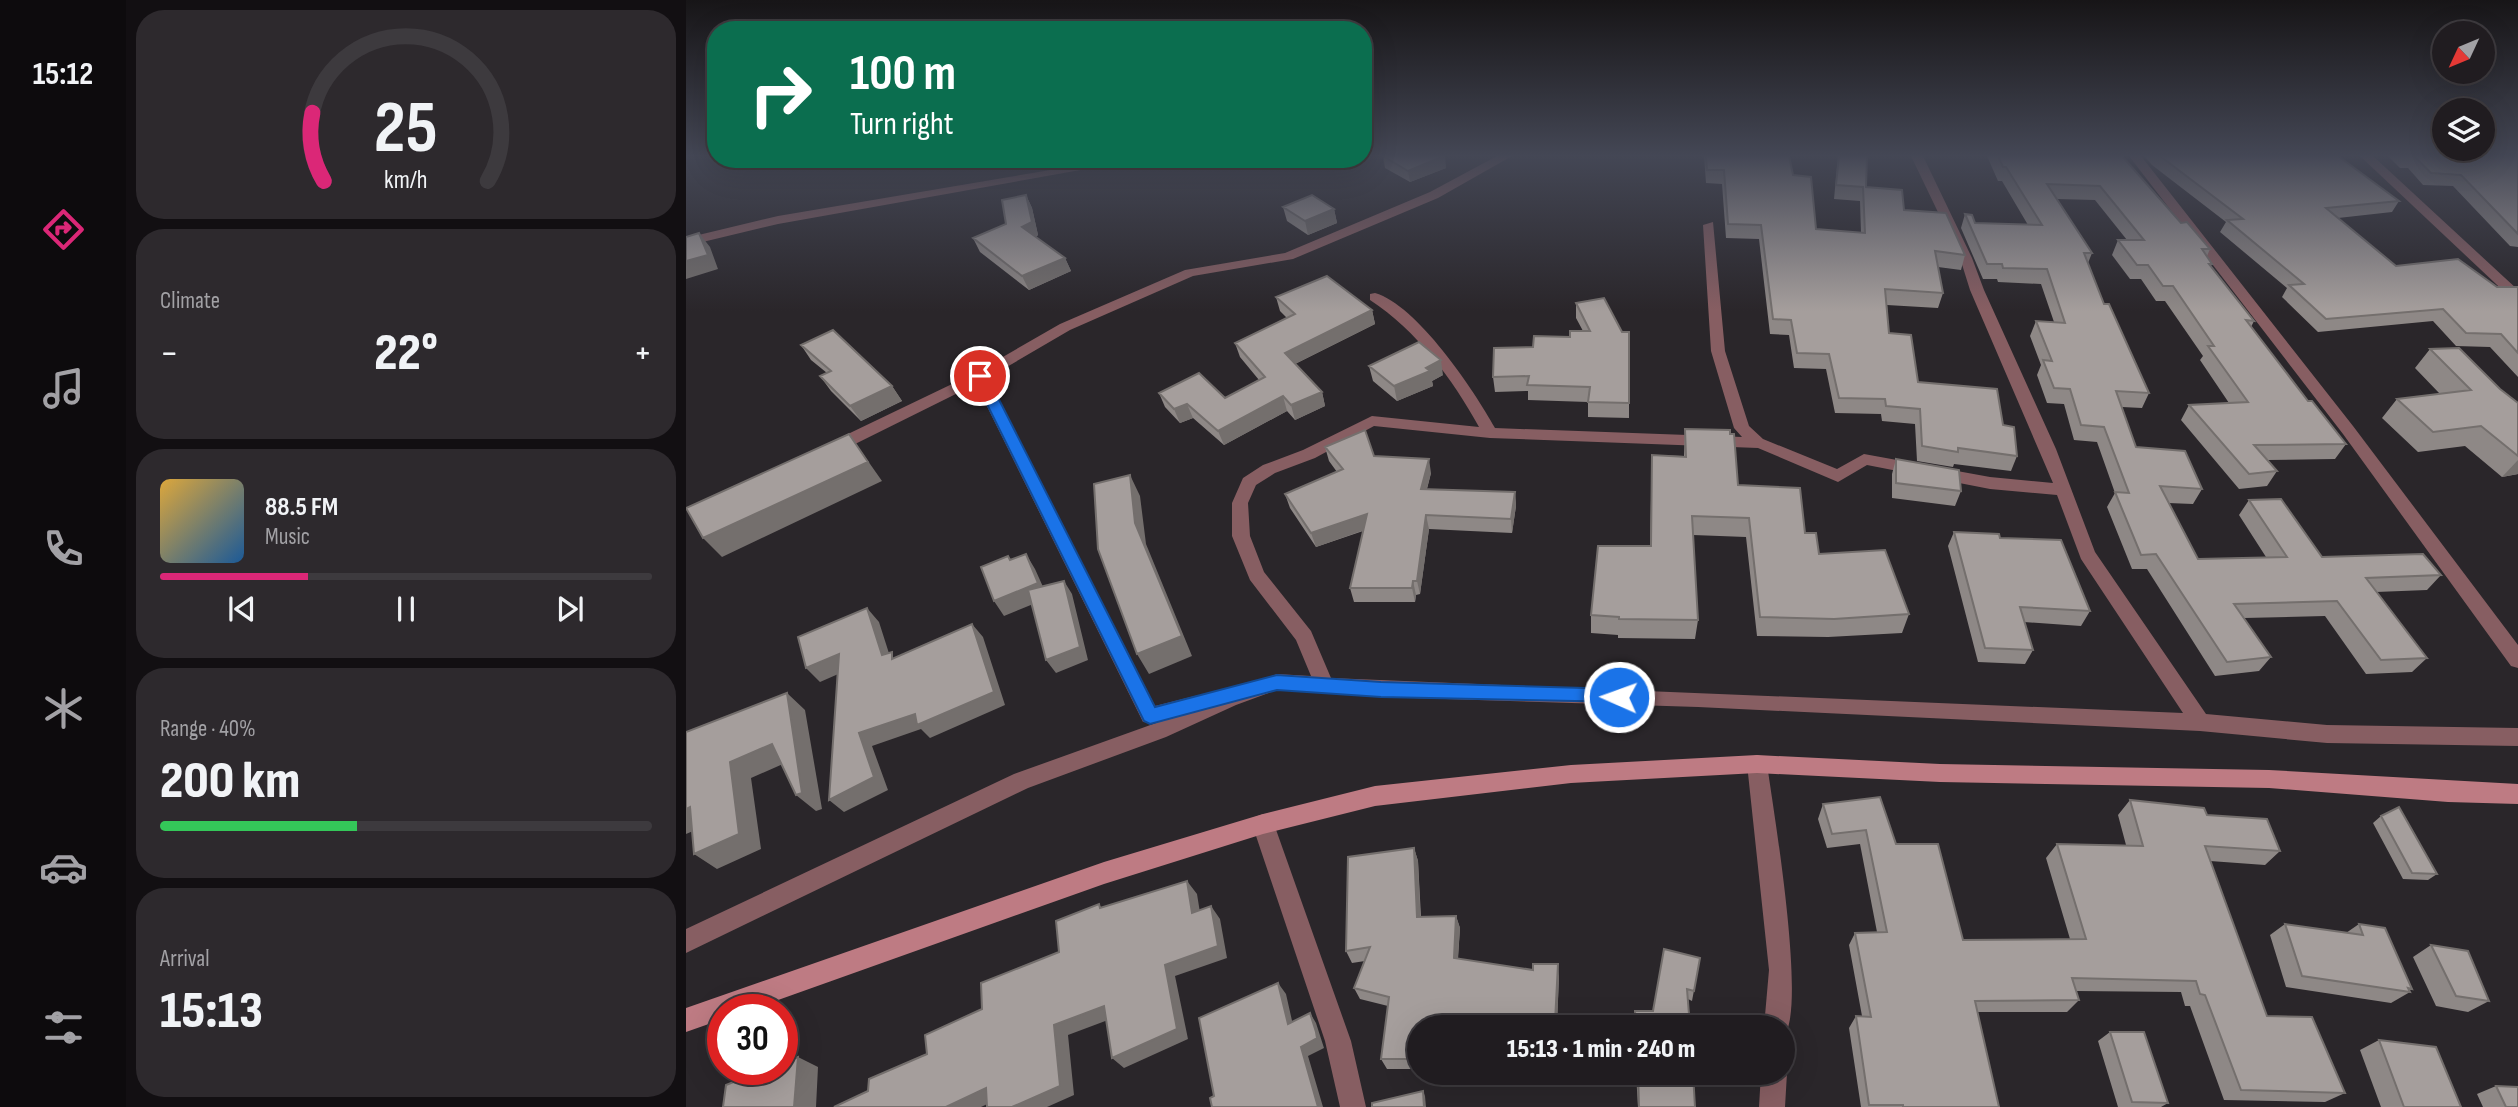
<!DOCTYPE html>
<html lang="en">
<head>
<meta charset="utf-8">
<style>
	:root { --surface:#201c20; --page:#2d292d; --text:#f1f3f6; --muted:#a2a1a5; --line:#3d3a3e; --accent:#db2777 }
	body { margin:0; font-family:"Sofia Sans Condensed",sans-serif; background:var(--page); color:var(--text); height:100vh; display:flex; flex-direction:column; font-size:26px; white-space:nowrap }
	* { box-sizing:border-box; margin:0 }
	p { font-size:23px; color:var(--muted) }
	.icon { flex:none; width:38px; height:38px; fill:none; stroke:currentColor; stroke-width:2; stroke-linecap:round; stroke-linejoin:round }
	.map { position:relative; flex:1; overflow:hidden }
	.side { display:flex; flex-direction:column; gap:10px; padding:10px; background:#120f12; width:560px }
	.side>* { flex:none }
	.guide { position:absolute; left:21px; top:21px; width:665px; height:147px; border-radius:28px; box-shadow:0 7px 28px #0002,0 0 0 2px var(--line); background:#0b6e4f; color:#fff; overflow:hidden }
	.needle { width:46px; rotate:226deg }
	.tools { position:absolute; left:1746px; top:21px; display:grid; gap:14px }
	.tools a { display:grid; place-items:center; width:63px; height:63px; border-radius:50%; background:var(--surface); box-shadow:0 7px 28px #0002,0 0 0 2px var(--line); font-size:35px }
	.speed { position:absolute; left:21px; top:994px; display:flex; gap:14px; font-size:35px; font-weight:700; text-align:center }
	.speed>* { display:grid; place-content:center; width:91px; height:91px; border-radius:50%; background:var(--surface); box-shadow:0 7px 28px #0002,0 0 0 2px var(--line); line-height:1 }
	.speed .limit { border:10px solid #d22; background:#fff; color:#111 }
	.pin { position:absolute; display:grid; place-items:center; width:60px; height:60px; color:#fff; margin:-30px; border:4px solid #fff; border-radius:50%; box-shadow:0 2px 7px #0007 }
	.me { position:absolute; width:77px; margin:-38px; rotate:272deg; stroke-linejoin:round; filter:drop-shadow(0 0 5px #0008) }
	.turn { display:flex; align-items:center; gap:24px; height:147px; padding:0 28px; font-size:32px }
	.turn .icon { width:91px; height:91px; stroke-width:2.5 }
	.turn b { display:block; font-size:49px; line-height:60px }
	.big { font-size:52px; font-weight:800; line-height:1.1 }
	.side .tile { flex:1; display:flex; flex-direction:column; justify-content:center; gap:10px; min-width:0; padding:0 24px; border-radius:28px; background:var(--page) }
	.side .dial { align-items:center; gap:0 }
	.dial svg { height:182px; overflow:visible; fill:none; stroke:var(--line); stroke-width:7; stroke-linecap:round; text-anchor:middle }
	.dial text { fill:var(--text); stroke:none }
	.song { display:flex; align-items:center; gap:21px }
	.cover { width:84px; height:84px; border-radius:10px; background:linear-gradient(135deg,hsl(40 70% 55%),hsl(210 70% 35%)) }
	.played { height:7px; border-radius:4px; background:linear-gradient(90deg,var(--accent) 30%,var(--line) 30%) }
	.keys { display:flex; justify-content:space-around; direction:ltr }
	.heat { display:flex; justify-content:space-between; align-items:center; font-size:38px; direction:ltr }
	.charge { height:10px; border-radius:5px; background:linear-gradient(90deg,#34c759 40%,var(--line) 0) }
	.trip { position:absolute; left:721px; top:1015px; width:388px; height:70px; border-radius:35px; background:var(--surface); box-shadow:0 7px 28px #0002,0 0 0 2px var(--line); font-weight:800; line-height:70px; text-align:center }
	main { display:flex; flex:1; min-height:0 }
	.menu { display:flex; flex-direction:column; width:126px; justify-content:space-around; align-items:center; background:#0d0b0d; color:var(--muted) }
	.menu .icon { width:49px; height:49px }
	.menu .on { color:var(--accent) }
	.menu b { font-size:32px; color:var(--text) }
	.map>svg:first-child { display:block }
	.lines { fill:none; stroke-linecap:round; stroke-linejoin:round }
	.street { fill:#875e62; fill-rule:evenodd }
	.secondary { fill:#be7b83; fill-rule:evenodd }
	.wall { fill:#8e8886 }
	.shaded-wall { fill:#746f6d }
	.building { fill:#a59e9c; stroke:#746f6d; stroke-width:2 }
	.route { fill:#1a73e8; stroke:#114b97; stroke-width:2 }
</style>
</head>
<body>
<main>
<nav class="menu">
<b>15:12</b>
<svg class="icon on" aria-label="directions" viewBox="0 0 24 24"><path d="M12 3l9 9-9 9-9-9zM9 14v-3h6M13 9l2 2-2 2"/></svg>
<svg class="icon" aria-label="music" viewBox="0 0 24 24"><path d="M9 18V5l10-2v13"/><circle cx="6" cy="18" r="3"/><circle cx="16" cy="16" r="3"/></svg>
<svg class="icon" aria-label="phone" viewBox="0 0 24 24"><path d="M5 4h4l2 5-3 2q2 4 5 5l2-3 5 2v4C11 20 4 13 5 4z"/></svg>
<svg class="icon" aria-label="climate" viewBox="0 0 24 24"><path d="M12 3v18M4 7l16 10M4 17L20 7"/></svg>
<svg class="icon" aria-label="car" viewBox="0 0 24 24"><path d="M5 17H2v-5l4-1 3-4h7l3 4 3 1v5h-3M9 17h6M6 11h13"/><circle cx="7" cy="17" r="2"/><circle cx="17" cy="17" r="2"/></svg>
<svg class="icon" aria-label="filters" viewBox="0 0 24 24"><path d="M4 7h16M4 17h16"/><circle cx="9" cy="7" r="2"/><circle cx="15" cy="17" r="2"/></svg>
</nav>
<section class="side">
<div class="tile dial"><svg viewBox="0 0 100 80">
<path d="M14 69A42 42 0 1 1 86 69"/>
<path d="M14 69A42 42 0 0 1 9 39" stroke="#db2777"/>
<text x="50" y="56" font-size="32" font-weight="700">25</text>
<text x="50" y="72" font-size="11">km/h</text>
</svg></div>
<div class="tile"><p>Climate</p>
<div class="heat"><a>−</a><b class="big">22°</b><a>+</a></div>
</div>
<div class="tile">
<div class="song"><i class="cover"></i><div><b>88.5 FM</b><p>Music</p></div></div>
<div class="played"></div>
<div class="keys"><svg class="icon" aria-label="previous" viewBox="0 0 24 24"><path d="M18 5L8 12l10 7zM5 5v14"/></svg><svg class="icon" aria-label="pause" viewBox="0 0 24 24"><path d="M8 5v14M16 5v14"/></svg><svg class="icon" aria-label="next" viewBox="0 0 24 24"><path d="M6 5l10 7-10 7zM19 5v14"/></svg></div>
</div>
<div class="tile"><p>Range · 40%</p><b class="big">200 km</b><div class="charge"></div></div>
<div class="tile"><p>Arrival</p><b class="big">15:13</b></div>
</section>
<div class="map">
<svg width="1832" height="1107" viewBox="0 0 1832 1107">
	<rect width="100%" height="100%" fill="#2a262a"/>
	<g class="lines">
		<path class="street" d="M811,156H826L752,198L607,259L507,276L384,330L302,378L469,706L513,695L521,700L591,674L625,676L610,640L564,580L546,536V503L557,478L577,465L617,450L686,416L793,427C766,378 731,331 684,300V294L689,293C731,305 788,390 809,428L1056,437L1048,428L1025,351L1017,225L1027,222L1039,351L1063,426L1077,439L1151,469L1178,454L1304,477L1367,483L1284,290L1274,258L1225,156H1237L1286,258L1298,290L1370,449L1409,552L1520,714L1641,725L1832,728V746L1641,743L1514,731L1012,707L695,697L591,690L550,705L480,737L342,788L0,953V929L328,774L470,723L457,722L290,384L151,453H139L137,449L139,445L289,373L374,324L499,270L599,253L744,192ZM688,426L804,438L1072,448L1152,482L1181,465L1304,489L1371,495L1395,559L1497,713L645,678L625,631L578,572L564,536L562,503L570,485L589,473L629,458Z
			M1443,156H1455L1667,426L1832,645V668L1825,666L1657,434Z
			M1674,156H1687L1832,290V301L1827,300Z
			M430,159H456L92,224L0,246V238L92,216Z
			M1071,755L1078,757L1081,764C1087,807 1122,1013 1097,1037V1027H1078L1083,970L1061,764L1064,757Z
			M577,814L585,817L588,824L665,1041L680,1107H654L639,1041L566,824L569,817Z
			M1097,1064L1101,1073L1099,1107H1073L1075,1073H1097Z"/>
		<path class="secondary" d="M1071,755L1254,764L1583,770L1832,784V804L1762,802L1583,788L1254,782L1071,773L885,783L689,806L577,834L418,884L64,1010H37V1019L0,1032V1008L418,862L577,814L689,786L885,765Z"/>
	</g>
	<path class="wall" d="M697,156L760,168L724,182L699,168Z
		M1018,156H1103L1107,175L1130,229L1175,233L1174,201L1148,199L1152,156H1181L1180,187L1218,210L1279,255L1275,270L1252,267L1257,293L1252,308L1201,305L1203,333L1232,382L1317,425L1331,456L1325,471L1268,464L1267,467L1231,461L1229,424L1196,421L1195,414L1149,413L1140,369L1108,368L1103,335L1084,334L1073,239L1040,238L1036,184L1020,183Z
		M1301,156H1436L1495,223L1524,249L1521,256L1526,264L1525,266L1568,321L1565,327L1622,401L1660,444L1649,459L1581,460L1591,471L1581,486L1553,489L1495,420L1503,405L1543,403L1514,360L1517,356L1479,301H1470L1455,279H1444L1426,255L1432,240H1441L1409,200L1371,199L1406,253L1402,263L1418,304L1463,393L1456,408L1436,407L1450,447L1516,489L1507,504L1482,503L1512,559L1580,557L1553,515L1563,500L1636,557L1755,575L1741,590L1690,592L1741,658L1726,672L1680,674L1639,616L1558,618L1585,657L1573,671L1529,676L1461,569H1446L1421,507L1429,493L1411,442L1388,440L1378,404L1361,403L1351,375L1355,365L1344,336L1350,321L1368,322L1355,284L1312,282L1311,279H1297L1275,228L1279,214L1289,223L1342,225L1316,181H1312Z
		M1458,156H1652L1713,201L1706,212L1652,218L1710,266L1811,287H1832V377L1804,347L1770,346L1747,321L1632,332L1596,297L1601,288L1534,232L1540,222L1466,165Z
		M1702,156H1832V247L1824,246L1767,186L1737,185L1722,168H1714Z
		M340,195L346,208L352,235L350,237L379,258L385,271L343,290L294,252L287,238L320,224Z
		M597,207L648,209L651,223L622,235L601,221Z
		M590,297L686,310L689,324L609,364L636,392L639,406L609,420L601,411L538,445L507,418L494,423L479,407L473,393L539,398L573,380L554,357L549,343L601,318L594,311Z
		M890,303L936,332H943V418L902,417V402L842,400V391L809,392L807,377L847,347L884,337L897,331L890,318Z
		M115,345L206,386L216,401L175,421L145,391L134,376L141,373L125,360Z
		M1744,349L1814,389L1832,403V474L1816,477L1779,446L1732,452L1696,418L1711,399L1754,394L1729,368Z
		M683,366L757,375L746,381L747,386L711,401L687,381Z
		M999,429L1052,485L1119,533L1133,554L1223,614L1216,633L1142,637L1071,636L1060,537L1007,535L1012,620L1009,639L932,638V635L905,633V615L964,546L966,455L998,456Z
		M639,447L688,456L745,473L741,489L829,492L830,506L826,533L743,529L734,594L730,595L729,602H668L664,588L677,531L630,547L604,508L599,494L651,472L643,461Z
		M1210,459L1275,491L1269,506L1206,498V474Z
		M1268,532L1314,538L1404,611L1395,626L1338,622L1347,650L1339,664L1292,662L1262,546Z
		M1444,800L1521,815L1594,851L1579,865L1524,861L1581,1016L1659,1093L1639,1102L1538,1100L1504,1006H1499L1495,992L1390,991L1393,1000L1381,1012H1291L1313,1107H1175L1163,1028L1170,1016H1176L1163,945L1169,933L1191,932L1174,844L1141,848L1132,819L1137,804L1210,844L1277,940L1384,939L1360,858L1371,844L1440,845L1432,815Z
		M1695,816L1751,874L1742,880L1717,879L1687,823Z
		M728,848L732,861L735,917L770,916L774,928L772,959L873,976L871,1022L895,1027H733V1069H701L695,1059L702,1006L674,999L668,988L679,961L666,963L660,951Z
		M1599,924L1660,933L1673,924L1726,989L1723,990L1724,992L1705,1003L1600,987L1584,935Z
		M1745,945L1803,1001L1782,1012L1750,1006L1727,957Z
		M1014,958L1006,1001L1002,999L1004,1027H949V1011H967Z
		M1424,1032L1482,1103L1475,1107H1432L1412,1041Z
		M1693,1040L1775,1107H1695L1674,1050Z
		M862,1073H900V1077L863,1082Z
		M950,1073H1007L1009,1107H952Z
		M1810,1086L1832,1107H1797L1791,1094Z"/>
	<path class="shaded-wall" d="M759,156L760,168L724,182L722,171Z
		M340,195L346,208L352,235L342,240L336,227Z
		M648,209L651,223L622,235L619,221Z
		M13,233L24,247L32,269L0,279V261Z
		M379,258L385,271L343,290L336,276Z
		M686,310L689,324L603,367L599,353Z
		M755,360L757,375L746,381L747,386L711,401L708,386Z
		M206,386L216,401L175,421L164,406Z
		M636,392L639,406L609,420L605,405Z
		M597,396L601,411L538,445L532,431Z
		M501,404L507,418L494,423L488,409Z
		M163,434L196,481L36,557L17,538Z
		M743,459L745,473L737,503L735,489Z
		M1832,460V474L1816,477Z
		M444,475L454,496L460,544L506,656L463,674L451,654L449,523Z
		M829,492L830,506L826,533L825,519Z
		M681,514L684,528L630,547L625,533Z
		M740,515L743,529L734,594L731,581Z
		M340,554L349,569L362,598L318,616L308,601Z
		M378,581L386,594L402,660L370,673L360,660Z
		M727,581L730,595L729,602L726,588Z
		M181,608L193,622L208,669L196,655Z
		M286,624L297,637L319,705L244,738L235,729L186,746L202,790L158,812L143,800L173,733Z
		M153,654L166,668L134,682L120,668Z
		M101,693L119,710L136,809L130,811L110,795Z
		M86,744L106,760L65,778L75,849L31,869L8,854L44,762Z
		M4,807L26,823L0,834V809Z
		M728,848L732,861L735,930L731,917Z
		M501,881L511,894L516,925L506,913Z
		M525,906L534,919L541,958L489,976L502,1039L438,1068L426,1058L479,965Z
		M770,916L774,928L771,969L768,958Z
		M872,964L873,976L871,1027L869,1022Z
		M592,983L600,994L609,1034L602,1024Z
		M418,1006L430,1017L382,1035L388,1095L361,1107H326L368,1025Z
		M624,1013L630,1023L638,1048L622,1056L637,1107H632L615,1047Z
		M112,1057L132,1067L130,1107H108Z
		M300,1088L316,1097L295,1107H260Z
		M737,1091L739,1096L740,1107H738Z"/>
	<path class="building" d="M697,156H758L722,171Z
		M1020,156H1103L1107,175L1125,177L1130,229L1179,233L1177,187L1150,185L1153,156H1181L1180,187L1216,190L1218,210L1260,213L1279,255L1249,251L1257,293L1199,289L1203,333L1225,335L1232,382L1311,389L1317,425L1328,427L1331,456L1272,448V452L1236,446L1234,409L1200,406L1199,399L1153,398L1143,354L1111,353L1105,320L1087,319L1075,225L1042,224L1038,170H1021Z
		M1312,156H1436L1495,223L1501,222L1524,249H1516L1526,264H1523L1568,321L1560,320L1622,401H1626L1660,444L1568,445L1591,471L1563,474L1503,405L1562,402L1522,346H1528L1487,286H1477L1462,265H1451L1432,240H1458L1414,186L1361,184L1406,253H1398L1418,304H1423L1463,393L1430,391L1450,447L1499,451L1516,489L1474,486L1512,559L1601,557L1563,500L1595,499L1636,557L1737,554L1755,575L1680,578L1741,658L1695,660L1651,601L1548,604L1585,657L1541,662L1470,554L1455,555L1429,492L1443,493L1418,427L1395,425L1384,389L1368,388L1357,360L1366,361L1350,321L1379,323L1361,269L1317,268L1316,264H1301L1279,214L1286,215L1289,223L1356,225L1320,167H1317Z
		M1474,156H1652L1713,201L1640,208L1710,266L1772,259L1811,287H1832V353L1815,334L1780,333L1757,309L1640,319L1603,285L1618,284L1541,220L1557,219Z
		M1720,156H1832V234L1775,175L1745,173L1729,157Z
		M340,195L346,222L336,227L379,258L336,276L287,238L320,224L316,200Z
		M626,195L648,209L619,221L597,207Z
		M13,233L22,255L0,261V237Z
		M641,276L686,310L599,353L636,392L605,405L597,396L532,431L501,404L488,409L473,393L513,373L539,398L579,377L549,343L609,314L590,297Z
		M918,298L936,332H943V403L902,402L904,387L841,385L843,376L807,377L808,348L847,347L848,336L884,337V331H904L890,303Z
		M147,330L206,386L164,406L134,376L145,371L115,345Z
		M733,342L755,360L740,368L744,371L708,386L683,366Z
		M1773,348L1814,389L1832,403V456L1795,426L1747,432L1711,399L1785,390L1744,349Z
		M999,429L1044,430V434H1048L1052,485L1114,488L1119,533H1130L1133,554L1199,550L1223,614L1148,619L1074,617L1063,518L1006,516L1012,620L933,619V617L905,615L912,546H965L966,455L1000,457Z
		M679,430L688,456L743,459L735,489L829,492L825,519L740,515L731,581H727L726,588H664L681,514L625,533L599,494L657,469L639,447Z
		M163,434L182,462L17,538L0,508Z
		M1210,459L1273,470L1275,491L1210,483Z
		M444,475L449,523L496,636L451,654L412,549L408,484Z
		M1268,532L1313,534L1314,538L1375,540L1404,611L1334,607L1347,650L1299,648Z
		M340,554L352,583L308,601L295,567L322,556L324,560Z
		M378,581L394,647L360,660L342,590Z
		M181,608L196,655L206,652V659L286,624L308,692L231,725L229,714L173,733L188,777L143,800L153,654L120,668L112,637Z
		M101,693L116,793L110,795L86,744L44,762L53,834L8,854L4,807L0,809V732Z
		M1194,797L1210,844H1252L1277,940L1400,939L1371,844L1457,846L1444,800L1518,808L1521,815L1581,819L1594,851L1519,846L1581,1016L1626,1017L1659,1093L1555,1090L1519,995L1514,994L1510,981L1386,978L1393,1000L1289,1001L1313,1107H1217V1105H1183L1170,1016L1185,1017L1169,933L1201,932L1180,830L1146,834L1137,804Z
		M1713,807L1751,874L1726,873L1695,816Z
		M728,848L731,917L770,916L768,958L847,970V964H872L869,1022L894,1018L895,1027H733V1059H695L703,997L668,988L684,947L660,951L662,857Z
		M501,881L506,913L525,906L532,946L479,965L491,1029L426,1058L418,1006L368,1025L374,1086L326,1107H301L300,1088L260,1107H148L182,1091L183,1079L241,1054L239,1035L296,1009L295,983L373,952L370,921L413,904L414,908Z
		M1599,924L1677,935L1673,924L1699,928L1726,989L1722,988L1724,992L1616,976Z
		M1745,945L1782,951L1803,1001L1770,996Z
		M978,949L1014,958L1008,991L1001,989L1004,1027H950L949,1011H967Z
		M592,983L602,1024L624,1013L630,1032L631,1038L615,1047L632,1107H526L524,1098L528,1096L513,1018Z
		M1424,1032H1458L1482,1103L1446,1102Z
		M1693,1040L1750,1047L1775,1107H1718Z
		M112,1057L108,1107H37L40,1085L80,1069H96V1063Z
		M952,1073H1007L1009,1107H953Z
		M1810,1086L1832,1087V1107H1820Z
		M737,1091L738,1107H686V1103Z"/>
	<linearGradient id="sky" x2="0" y2="1"><stop stop-color="#171517"/><stop offset="0.5" stop-color="#444755"/><stop offset="1" stop-color="#444755" stop-opacity="0"/></linearGradient>
	<rect width="1832" height="311" fill="url(#sky)"/>
	<path class="route" d="M294,371L301,376L469,707L591,675L695,682L933,689L942,697L939,702L695,697L591,690L464,724L458,721L287,376Z"/>
</svg>
<div class="tools">
<a><svg class="needle" viewBox="-14 -14 28 28"><path d="M0-13l5 13h-10z" fill="#e53935"/><path d="M0 13l5-13h-10z" fill="#a2a1a5"/></svg></a>
<a><svg class="icon" aria-label="layers" viewBox="0 0 24 24"><path d="M12 4l9 5-9 5-9-5zM3 14l9 5 9-5"/></svg></a>
</div>
<div class="speed"><div class="limit">30</div></div>
<div class="pin" style="left:294px;top:376px;background:#d93025"><svg class="icon" aria-label="arrive" viewBox="0 0 24 24"><path d="M6 21V4h12l-3 4 3 4H6"/></svg></div>
<svg class="me" style="left:933px;top:697px" viewBox="-20 -20 40 40"><circle r="17" fill="#1a73e8" stroke="#fff" stroke-width="3"/><path d="M0-11L8 9 0 5-8 9z" fill="#fff"/></svg>
<div class="trip">15:13 · 1 min · 240 m</div>
<div class="guide">
<div class="turn"><svg class="icon" aria-label="right" viewBox="0 0 24 24"><path d="M7 20v-9h11M14 6l5 5-5 5"/></svg><div><b>100 m</b>Turn right</div></div>
</div>
</div>
</main>
</body>
</html>
